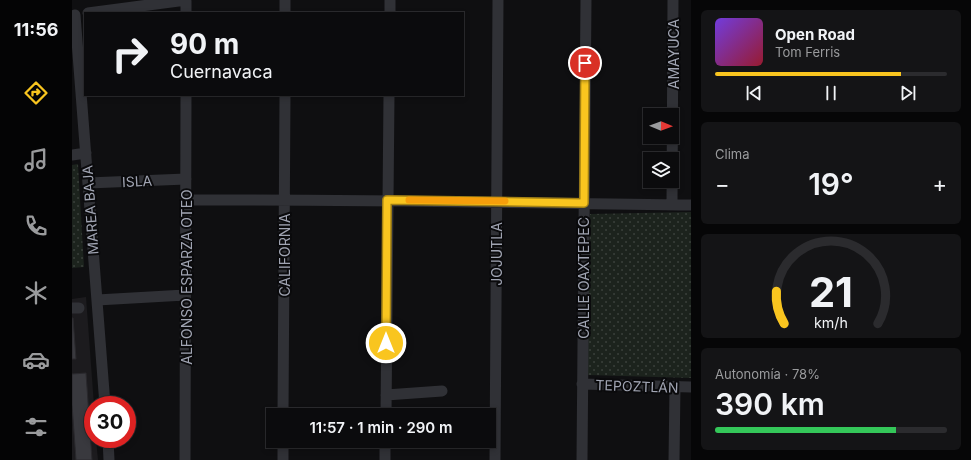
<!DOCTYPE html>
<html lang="es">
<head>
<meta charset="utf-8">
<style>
	:root { --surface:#0b0b0d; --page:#141416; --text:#f1f3f6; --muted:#9a9b9d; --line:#2b2b2e; --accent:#f9c51f }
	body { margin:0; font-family:Inter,sans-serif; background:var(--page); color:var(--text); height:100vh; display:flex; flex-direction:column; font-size:15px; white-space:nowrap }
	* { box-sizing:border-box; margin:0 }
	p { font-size:13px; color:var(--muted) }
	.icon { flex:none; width:22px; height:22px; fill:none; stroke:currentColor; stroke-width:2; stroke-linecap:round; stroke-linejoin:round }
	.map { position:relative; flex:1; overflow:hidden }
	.panel { display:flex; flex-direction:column; gap:10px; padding:10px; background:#060607; width:280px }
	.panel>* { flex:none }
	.hud { position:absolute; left:12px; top:12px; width:380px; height:84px; border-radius:0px; box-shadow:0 2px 6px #0003,0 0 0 1px var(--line); background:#0b0b0d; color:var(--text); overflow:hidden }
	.needle { width:26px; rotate:91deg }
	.tools { position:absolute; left:571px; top:108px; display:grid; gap:8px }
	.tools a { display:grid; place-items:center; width:36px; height:36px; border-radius:0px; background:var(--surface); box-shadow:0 2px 6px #0003,0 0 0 1px var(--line); font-size:20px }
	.speed { position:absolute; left:12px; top:396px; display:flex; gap:8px; font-size:20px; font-weight:700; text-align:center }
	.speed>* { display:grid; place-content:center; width:52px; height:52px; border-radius:50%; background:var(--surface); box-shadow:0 2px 6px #0003,0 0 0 1px var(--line); line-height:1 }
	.speed .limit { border:6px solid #d22; background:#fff; color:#111 }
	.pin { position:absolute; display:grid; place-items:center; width:34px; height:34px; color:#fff; margin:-17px; border:2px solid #fff; border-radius:50%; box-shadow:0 1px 4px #0007 }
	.me { position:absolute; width:44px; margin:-22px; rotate:0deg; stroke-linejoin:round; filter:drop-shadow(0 0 3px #0008) }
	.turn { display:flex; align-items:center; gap:14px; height:84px; padding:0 20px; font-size:18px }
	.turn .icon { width:52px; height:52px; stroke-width:2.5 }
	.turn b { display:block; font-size:28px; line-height:34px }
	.big { font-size:30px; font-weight:600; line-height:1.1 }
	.panel .tile { flex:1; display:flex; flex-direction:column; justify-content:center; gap:6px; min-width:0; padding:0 14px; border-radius:6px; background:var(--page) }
	.panel .dial { align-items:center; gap:0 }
	.dial svg { height:104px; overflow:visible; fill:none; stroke:var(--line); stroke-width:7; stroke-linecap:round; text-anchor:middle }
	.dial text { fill:var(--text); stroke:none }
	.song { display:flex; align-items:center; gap:12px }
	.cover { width:48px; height:48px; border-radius:6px; background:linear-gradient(135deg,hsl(260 70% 55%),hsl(350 70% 35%)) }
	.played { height:4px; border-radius:2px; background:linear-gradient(90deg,var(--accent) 80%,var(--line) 80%) }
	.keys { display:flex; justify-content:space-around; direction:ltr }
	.heat { display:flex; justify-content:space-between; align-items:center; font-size:22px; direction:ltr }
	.charge { height:6px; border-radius:3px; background:linear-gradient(90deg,#34c759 78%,var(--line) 0) }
	.trip { position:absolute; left:194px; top:408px; width:230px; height:40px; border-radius:0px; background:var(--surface); box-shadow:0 2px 6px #0003,0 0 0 1px var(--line); font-weight:600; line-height:40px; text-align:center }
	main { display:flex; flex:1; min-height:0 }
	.menu { display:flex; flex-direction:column; width:72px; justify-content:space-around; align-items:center; background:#040405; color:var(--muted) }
	.menu .icon { width:28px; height:28px }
	.menu .on { color:var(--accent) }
	.menu b { font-size:18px; color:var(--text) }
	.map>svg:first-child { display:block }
	.built { fill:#1c1b1e }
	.park { fill:url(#park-dots) }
	.building { fill:#39393e; stroke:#2a292d }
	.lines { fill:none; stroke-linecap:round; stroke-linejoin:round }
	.minor { stroke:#303136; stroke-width:11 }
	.route-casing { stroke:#a28014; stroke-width:10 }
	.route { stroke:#f9c51f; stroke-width:7 }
	.slow { stroke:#f59e0b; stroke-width:7 }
	.labels { text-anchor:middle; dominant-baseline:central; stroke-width:4; stroke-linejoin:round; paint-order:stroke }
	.street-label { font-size:14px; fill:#a0a4b2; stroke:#0a0a0c }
</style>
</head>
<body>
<main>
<nav class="menu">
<b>11:56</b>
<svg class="icon on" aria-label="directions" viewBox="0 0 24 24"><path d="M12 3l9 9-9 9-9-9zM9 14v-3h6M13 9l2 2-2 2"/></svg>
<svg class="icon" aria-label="music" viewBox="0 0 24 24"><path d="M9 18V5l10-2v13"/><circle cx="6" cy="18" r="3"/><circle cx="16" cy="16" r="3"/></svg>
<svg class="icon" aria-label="phone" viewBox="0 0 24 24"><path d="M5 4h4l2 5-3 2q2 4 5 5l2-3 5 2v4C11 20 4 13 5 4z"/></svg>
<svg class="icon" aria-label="climate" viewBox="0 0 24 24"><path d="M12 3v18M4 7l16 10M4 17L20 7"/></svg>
<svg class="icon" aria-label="car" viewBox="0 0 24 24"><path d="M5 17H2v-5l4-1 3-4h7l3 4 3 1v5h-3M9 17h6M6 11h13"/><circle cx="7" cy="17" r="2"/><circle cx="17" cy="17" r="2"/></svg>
<svg class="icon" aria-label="filters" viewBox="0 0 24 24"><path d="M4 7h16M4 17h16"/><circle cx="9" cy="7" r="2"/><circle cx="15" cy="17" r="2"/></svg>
</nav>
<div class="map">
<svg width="619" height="460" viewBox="0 0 619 460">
	<defs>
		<pattern id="park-dots" width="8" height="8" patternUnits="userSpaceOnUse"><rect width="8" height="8" fill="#1c231d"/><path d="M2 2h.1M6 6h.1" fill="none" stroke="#3a403b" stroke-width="1.8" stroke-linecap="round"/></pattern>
	</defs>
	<rect width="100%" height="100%" fill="#0f0f11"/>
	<path class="built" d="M14,297L22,405L21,439H24L26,460H0V299Z"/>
	<path class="park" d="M6,164L12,267L0,268V165Z
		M619,212V378L515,375L518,214Z"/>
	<path class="building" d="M0,318H1L4,359H0Z
		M14,373L20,460H4L0,405V374Z"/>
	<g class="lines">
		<path class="minor" d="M114,0V13
			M16,13L114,0
			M213,13V0
			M318,13V0
			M3,15L33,405
			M0,155L14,153
			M16,183L114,179
			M114,200C282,199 451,203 619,205
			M600,205L601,0
			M25,300L113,295
			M0,308H7
			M510,384L619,387
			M314,395L370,391
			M211,415L213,95
			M314,415L317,95
			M36,439L37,460
			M113,460L114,95
			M211,460V441
			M313,460V441
			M423,460L426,0
			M510,460L514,0
			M602,460L603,387"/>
	</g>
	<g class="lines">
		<defs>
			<path id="route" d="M314,343L315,200L512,203L513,63"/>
		</defs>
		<use href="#route" class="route-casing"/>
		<use href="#route" class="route"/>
		<path class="slow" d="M337,200L433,201"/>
	</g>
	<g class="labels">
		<g class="street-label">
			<text transform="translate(601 54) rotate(-90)">AMAYUCA</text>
			<text transform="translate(65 181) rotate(-3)">ISLA</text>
			<text transform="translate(18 210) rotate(-94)">MAREA BAJA</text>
			<text transform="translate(424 254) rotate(-90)">JOJUTLA</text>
			<text transform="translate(212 255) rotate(-90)">CALIFORNIA</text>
			<text transform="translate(114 277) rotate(-90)">ALFONSO ESPARZA OTEO</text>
			<text transform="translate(511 278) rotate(-90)">CALLE OAXTEPEC</text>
			<text transform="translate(565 386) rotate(2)">TEPOZTLÁN</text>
		</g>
	</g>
</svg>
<div class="tools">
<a><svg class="needle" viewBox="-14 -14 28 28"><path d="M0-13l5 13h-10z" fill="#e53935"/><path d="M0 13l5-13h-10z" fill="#9a9b9d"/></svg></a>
<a><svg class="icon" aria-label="layers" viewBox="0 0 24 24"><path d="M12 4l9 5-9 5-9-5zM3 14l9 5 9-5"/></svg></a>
</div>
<div class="speed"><div class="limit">30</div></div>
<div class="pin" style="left:513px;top:63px;background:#d93025"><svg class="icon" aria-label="arrive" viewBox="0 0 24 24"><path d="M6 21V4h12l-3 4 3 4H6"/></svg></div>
<svg class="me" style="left:314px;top:343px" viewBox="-20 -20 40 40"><circle r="17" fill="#f9c51f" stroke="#fff" stroke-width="3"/><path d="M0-11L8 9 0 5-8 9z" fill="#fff"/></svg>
<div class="trip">11:57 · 1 min · 290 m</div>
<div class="hud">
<div class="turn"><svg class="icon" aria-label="right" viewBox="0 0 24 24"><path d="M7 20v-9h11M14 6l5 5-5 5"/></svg><div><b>90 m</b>Cuernavaca</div></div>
</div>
</div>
<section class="panel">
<div class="tile">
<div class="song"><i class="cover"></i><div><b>Open Road</b><p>Tom Ferris</p></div></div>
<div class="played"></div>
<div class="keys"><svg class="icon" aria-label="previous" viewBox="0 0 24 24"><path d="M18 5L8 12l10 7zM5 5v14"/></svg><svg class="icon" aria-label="pause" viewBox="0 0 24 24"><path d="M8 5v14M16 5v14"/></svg><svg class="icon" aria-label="next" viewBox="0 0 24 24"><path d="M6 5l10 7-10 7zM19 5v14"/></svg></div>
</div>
<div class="tile"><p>Clima</p>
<div class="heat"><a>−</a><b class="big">19°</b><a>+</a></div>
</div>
<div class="tile dial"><svg viewBox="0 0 100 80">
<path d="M14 69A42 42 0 1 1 86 69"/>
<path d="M14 69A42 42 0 0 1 8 44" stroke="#f9c51f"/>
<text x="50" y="56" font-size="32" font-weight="700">21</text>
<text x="50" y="72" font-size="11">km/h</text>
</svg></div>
<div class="tile"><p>Autonomía · 78%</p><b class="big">390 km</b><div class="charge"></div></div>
</section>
</main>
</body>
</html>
